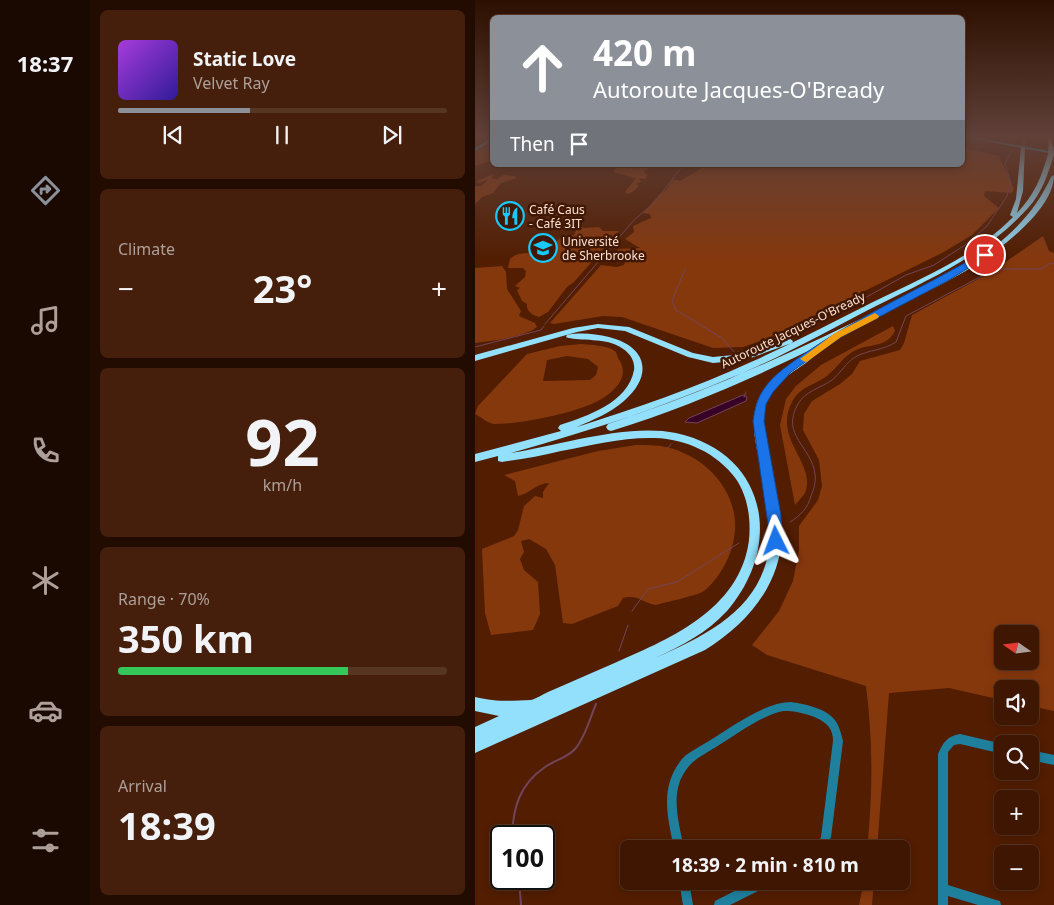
<!DOCTYPE html>
<html lang="en">
<head>
<meta charset="utf-8">
<style>
	:root { --surface:#3e1601; --page:#451f0b; --text:#f1f3f6; --muted:#ad9f99; --line:#573523; --accent:#8c9099 }
	body { margin:0; font-family:"Noto Sans",sans-serif; background:var(--page); color:var(--text); height:100vh; display:flex; flex-direction:column; font-size:19px; white-space:nowrap }
	* { box-sizing:border-box; margin:0 }
	p { font-size:16px; color:var(--muted) }
	.icon { flex:none; width:28px; height:28px; fill:none; stroke:currentColor; stroke-width:2; stroke-linecap:round; stroke-linejoin:round }
	.map { position:relative; flex:1; overflow:hidden }
	.panel { display:flex; flex-direction:column; gap:10px; padding:10px; background:#220c01; width:385px }
	.panel>* { flex:none }
	.guide { position:absolute; left:15px; top:15px; width:475px; height:152px; border-radius:8px; box-shadow:0 2px 8px #0003,0 0 0 1px var(--line); background:#8c9099; color:#fff; overflow:hidden }
	.needle { width:32px; rotate:284deg }
	.tools { position:absolute; left:519px; top:625px; display:grid; gap:10px }
	.tools a { display:grid; place-items:center; width:45px; height:45px; border-radius:8px; background:var(--surface); box-shadow:0 2px 8px #0003,0 0 0 1px var(--line); font-size:25px }
	.speed { position:absolute; left:15px; top:825px; display:flex; gap:10px; font-size:25px; font-weight:700; text-align:center }
	.speed>* { display:grid; place-content:center; width:65px; height:65px; border-radius:50%; background:var(--surface); box-shadow:0 2px 8px #0003,0 0 0 1px var(--line); line-height:1 }
	.speed .limit { border:2px solid #111; border-radius:8px; background:#fff; color:#111 }
	.pin { position:absolute; display:grid; place-items:center; width:42px; height:42px; color:#fff; margin:-21px; border:2px solid #fff; border-radius:50%; box-shadow:0 1px 5px #0007 }
	.me { position:absolute; width:55px; margin:-28px; rotate:357deg; stroke-linejoin:round; filter:drop-shadow(0 0 4px #0008) }
	.turn { display:flex; align-items:center; gap:18px; height:105px; padding:0 20px; font-size:22px }
	.turn .icon { width:65px; height:65px; stroke-width:2.5 }
	.turn b { display:block; font-size:35px; line-height:42px }
	.then { display:flex; align-items:center; height:48px; padding:0 20px; background:#0003; gap:10px; font-size:19px }
	.big { font-size:38px; font-weight:700; line-height:1.1 }
	.panel .card { flex:1; display:flex; flex-direction:column; justify-content:center; gap:8px; min-width:0; padding:0 18px; border-radius:8px; background:var(--page) }
	.panel .dial { align-items:center; gap:0 }
	.dial b { font-size:65px; line-height:1 }
	.song { display:flex; align-items:center; gap:15px }
	.cover { width:60px; height:60px; border-radius:8px; background:linear-gradient(135deg,hsl(280 70% 55%),hsl(250 70% 35%)) }
	.played { height:5px; border-radius:2px; background:linear-gradient(90deg,var(--accent) 40%,var(--line) 40%) }
	.keys { display:flex; justify-content:space-around; direction:ltr }
	.heat { display:flex; justify-content:space-between; align-items:center; font-size:28px; direction:ltr }
	.charge { height:8px; border-radius:4px; background:linear-gradient(90deg,#34c759 70%,var(--line) 0) }
	.trip { position:absolute; left:145px; top:840px; width:290px; height:50px; border-radius:8px; background:var(--surface); box-shadow:0 2px 8px #0003,0 0 0 1px var(--line); font-weight:700; line-height:50px; text-align:center }
	main { display:flex; flex:1; min-height:0 }
	.dock { display:flex; flex-direction:column; width:90px; justify-content:space-around; align-items:center; background:#190900; color:var(--muted) }
	.dock .icon { width:35px; height:35px }
	.dock .selected { color:var(--accent) }
	.dock b { font-size:22px; color:var(--text) }
	.map>svg:first-child { display:block }
	.green { fill:#86380d; fill-rule:evenodd }
	.water { fill:#370226; stroke:#72455a }
	.lines { fill:none; stroke-linecap:round; stroke-linejoin:round }
	.stream-far1 { stroke:#72455a; stroke-width:1 }
	.stream { stroke:#72455a; stroke-width:2 }
	.minor { fill:#1f809e; fill-rule:evenodd }
	.major { fill:#0fcbfd; fill-rule:evenodd }
	.highway { fill:#93e0fd; fill-rule:evenodd }
	.highway-bridge { stroke:#93e0fd; stroke-width:5.5 }
	.route { fill:#1a73e8; stroke:#114b97 }
	.slow { fill:#f59e0b }
	.labels { text-anchor:middle; dominant-baseline:central; stroke-width:5; stroke-linejoin:round; paint-order:stroke }
	.far-poi-label { font-size:12px; fill:#fce0d4; stroke:#411804; text-anchor:start }
	.far-street-label { font-size:12px; fill:#fce0d4; stroke:#411804 }
</style>
</head>
<body>
<main>
<nav class="dock">
<b>18:37</b>
<svg class="icon selected" aria-label="directions" viewBox="0 0 24 24"><path d="M12 3l9 9-9 9-9-9zM9 14v-3h6M13 9l2 2-2 2"/></svg>
<svg class="icon" aria-label="music" viewBox="0 0 24 24"><path d="M9 18V5l10-2v13"/><circle cx="6" cy="18" r="3"/><circle cx="16" cy="16" r="3"/></svg>
<svg class="icon" aria-label="phone" viewBox="0 0 24 24"><path d="M5 4h4l2 5-3 2q2 4 5 5l2-3 5 2v4C11 20 4 13 5 4z"/></svg>
<svg class="icon" aria-label="climate" viewBox="0 0 24 24"><path d="M12 3v18M4 7l16 10M4 17L20 7"/></svg>
<svg class="icon" aria-label="car" viewBox="0 0 24 24"><path d="M5 17H2v-5l4-1 3-4h7l3 4 3 1v5h-3M9 17h6M6 11h13"/><circle cx="7" cy="17" r="2"/><circle cx="17" cy="17" r="2"/></svg>
<svg class="icon" aria-label="filters" viewBox="0 0 24 24"><path d="M4 7h16M4 17h16"/><circle cx="9" cy="7" r="2"/><circle cx="15" cy="17" r="2"/></svg>
</nav>
<section class="panel">
<div class="card">
<div class="song"><i class="cover"></i><div><b>Static Love</b><p>Velvet Ray</p></div></div>
<div class="played"></div>
<div class="keys"><svg class="icon" aria-label="previous" viewBox="0 0 24 24"><path d="M18 5L8 12l10 7zM5 5v14"/></svg><svg class="icon" aria-label="pause" viewBox="0 0 24 24"><path d="M8 5v14M16 5v14"/></svg><svg class="icon" aria-label="next" viewBox="0 0 24 24"><path d="M6 5l10 7-10 7zM19 5v14"/></svg></div>
</div>
<div class="card"><p>Climate</p>
<div class="heat"><a>−</a><b class="big">23°</b><a>+</a></div>
</div>
<div class="card dial"><b>92</b><p>km/h</p></div>
<div class="card"><p>Range · 70%</p><b class="big">350 km</b><div class="charge"></div></div>
<div class="card"><p>Arrival</p><b class="big">18:39</b></div>
</section>
<div class="map">
<svg width="579" height="905" viewBox="0 0 579 905">
	<rect width="100%" height="100%" fill="#521d01"/>
	<path class="green" d="M17,141V160L0,166V152Z
		M488,148L524,156L539,189L537,193L510,191L509,196L524,208L497,235L467,253L294,338L268,347L238,348L147,317L128,316L79,324L75,323L126,265L142,267L149,265L151,261L142,252L143,249L165,248L150,239L159,232L158,226L176,218L175,214L168,213L184,195L191,190L198,179L205,181L227,168L226,165H488Z
		M144,165L177,167L169,171L171,174L173,175L170,179L164,178L166,182L160,184L164,185C162,189 157,193 152,194L150,192L161,178L138,172Z
		M19,174L16,178L24,180L23,178L28,175L40,176L41,178L26,183L18,193L7,197L0,204V186H6L13,180L4,183L1,181Z
		M103,226L109,228L124,227L128,231H144L99,282L92,287L73,312L64,317C57,315 51,311 52,304L47,301L42,290L45,288L40,286L50,277L51,271L48,268H33L35,259C43,251 53,254 62,253L67,249L76,246L90,234L94,236L99,235Z
		M568,236L574,251L579,253V711L555,706V689H528L527,700L474,688L414,693L402,849H392C398,794 398,741 391,686L292,655L277,645L304,611L318,581L324,550V526L343,500L347,486L344,460L328,430L329,414L337,401L365,384L377,374L385,361L425,350L429,343L437,315L516,272ZM528,634H555V661H528Z
		M27,266L31,272L32,289L46,311L44,316L60,323L62,327C50,337 16,341 0,343V268Z
		M418,326L420,331C411,348 397,343 381,350C369,355 363,367 353,375C341,385 325,386 317,402C298,438 339,461 331,490C330,495 323,501 320,505L305,425L311,399L321,386L346,365Z
		M106,344C115,345 132,345 140,351C142,353 142,356 143,358C154,373 145,386 131,396C110,412 46,424 20,424C14,424 6,417 0,414L3,406L52,354L85,346ZM92,356L113,359L123,367L121,375L115,380L68,381L72,360Z
		M161,445C171,445 182,445 191,447C235,457 269,498 258,543C255,559 242,581 229,591C221,596 191,602 181,605C167,603 164,594 148,598L143,606L97,624L88,623L80,565L71,549L54,539L46,541L49,552L45,559L49,570L63,582L65,614L58,630L16,635L10,613L7,549L39,536L43,530L49,506L60,496L68,498V492L74,483C62,483 54,494 43,496L40,481L29,475L123,451Z
		M389,881H399L397,905H384Z"/>
	<path class="water" d="M268,395L272,397L271,401L222,423L210,422L214,418Z"/>
	<g class="lines">
		<path class="stream-far1" d="M541,142L544,135
			M210,269L197,301L201,310L247,338L260,353L302,340L372,308L431,275L459,265L490,245L512,226L532,196L536,184L530,164L537,150
			M70,324L159,220L180,202L208,165
			M0,347L66,330L69,326
			M269,397L271,392
			M193,448L196,444
			M315,522C325,516 333,508 336,496C339,489 341,482 340,474C337,447 305,435 323,404C330,391 346,388 357,380C366,373 371,362 382,356C394,350 409,350 421,342L431,316L520,269H567L576,263L579,264
			M157,611L173,589L202,582L264,543
			M144,651L153,625"/>
		<path class="stream" d="M37,836C38,807 45,784 70,767C80,760 92,758 100,749C110,738 115,718 121,704
			M44,879L46,905"/>
		<path class="minor" d="M5,135H8L0,140V138Z
			M549,135H551L550,148L548,149L546,148Z
			M316,702C329,704 350,708 359,719C364,725 366,733 368,741L356,837L351,849H341L346,837L358,741C358,736 357,731 354,727C346,716 320,710 308,711C287,715 259,736 241,747C233,752 225,756 218,762C213,766 208,774 205,781C197,802 205,827 209,849H199C195,827 188,803 195,781C198,772 204,761 211,755C218,750 226,746 234,741C255,728 290,702 316,702Z
			M485,734L528,744V754L485,744L479,745L473,752V885L521,900L525,901L526,905H503L473,896V905H463V754C468,743 472,736 485,734Z
			M555,750L579,755V765L555,760Z
			M204,881H214L218,905H208Z
			M279,881H296L295,885L255,905H239L240,901Z"/>
		<path class="major" d="M488,135L579,152V154L488,137Z
			M18,137V140L0,151V148Z"/>
		<path class="highway" d="M572,135H576L578,149L574,148Z
			M546,147L550,148L548,191L542,213C560,194 566,178 573,154L576,152L579,154C573,174 567,193 553,208C512,254 455,279 401,306C362,326 323,348 283,366C203,403 120,429 36,453C85,445 153,423 201,433C292,453 309,545 252,611C232,633 206,646 180,658C237,633 295,604 295,532C295,512 291,491 287,472C282,450 274,422 283,400C293,377 315,364 335,351H341L342,353C327,370 303,375 293,399C284,419 291,443 295,463C300,486 307,511 307,535C305,586 272,624 230,650L0,753V727L24,716L0,711V697C21,702 35,701 56,700C61,699 68,694 73,692C94,683 114,674 135,665C192,640 265,611 274,540C276,519 273,497 261,479C242,453 211,439 180,438C148,437 117,445 86,451C67,456 47,459 27,462L23,461V456L0,462V454L86,431L83,428L85,425C112,416 153,403 159,370C161,356 148,347 136,343C125,339 95,340 91,337L92,335C106,332 120,334 134,337C173,347 178,376 149,401C135,413 118,420 102,427C161,408 220,388 276,362C317,344 356,323 396,303C445,279 499,257 538,217L535,215L541,199Z
			M579,175C579,206 537,239 514,256C483,278 448,293 414,310C325,357 233,401 136,431L133,430L131,427L133,424C230,392 322,351 414,305C454,284 497,266 531,237C551,219 565,201 576,177Z
			M123,324L154,327L218,353L238,357L269,354L314,338L318,341L317,343L270,360L238,363L213,357L150,331L123,328L102,332L0,361V355L98,328Z"/>
		<path class="highway-bridge" d="M576,148V154"/>
	</g>
	<linearGradient id="sky" x2="0" y2="1"><stop stop-color="#2d1001"/><stop offset="0.52" stop-color="#604038"/><stop offset="1" stop-color="#604038" stop-opacity="0"/></linearGradient>
	<rect width="579" height="262" fill="url(#sky)"/>
	<path class="route" d="M507,253L514,255L474,280L366,337L316,372L298,392L291,404L289,421L306,516L307,541L305,545L301,547L296,545L278,421C280,409 282,399 289,389C298,375 315,364 329,354C385,315 448,288 507,253Z"/>
	<path class="slow" d="M400,313L404,316L403,318L366,337L333,361L330,362L325,359L360,333Z"/>
	<defs>
		<symbol id="restaurant-ring" viewBox="-11 -11 22 22"><circle r="9.5" fill="#411804" stroke="#17cafb" stroke-width="1.5"/><path d="M-5-6h1v4h1v-4h1v4h1v-4h1v5L-1.5 .5V6h-2V.5L-5-1ZM5-6V6H3V1.5H1.5Q1.5-4 5-6Z" fill="#17cafb"/></symbol>
		<symbol id="university-ring" viewBox="-11 -11 22 22"><circle r="9.5" fill="#411804" stroke="#17cafb" stroke-width="1.5"/><path d="M0-5L7-2L0 1L-7-2ZM-4 1L0 2.5L4 1V4Q0 6-4 4Z" fill="#17cafb"/></symbol>
	</defs>
	<g fill-rule="evenodd">
		<use href="#restaurant-ring" x="19" y="200" width="32" height="32"/>
		<use href="#university-ring" x="52" y="232" width="32" height="32"/>
	</g>
	<g class="labels">
		<g class="far-poi-label">
			<text x="54" y="209">Café Caus<tspan x="54" dy="14">- Café 3IT</tspan></text>
			<text x="87" y="241">Université<tspan x="87" dy="14">de Sherbrooke</tspan></text>
		</g>
		<g class="far-street-label">
			<text transform="translate(318 330) rotate(-26)">Autoroute Jacques-O'Bready</text>
		</g>
	</g>
</svg>
<div class="tools">
<a><svg class="needle" viewBox="-14 -14 28 28"><path d="M0-13l5 13h-10z" fill="#e53935"/><path d="M0 13l5-13h-10z" fill="#ad9f99"/></svg></a>
<a><svg class="icon" aria-label="sound" viewBox="0 0 24 24"><path d="M4 9h4l5-4v14l-5-4H4zM17 9q2 3 0 6"/></svg></a>
<a><svg class="icon" aria-label="search" viewBox="0 0 24 24"><circle cx="10" cy="10" r="6"/><path d="M15 15l6 6"/></svg></a>
<a>+</a>
<a>−</a>
</div>
<div class="speed"><div class="limit">100</div></div>
<div class="pin" style="left:510px;top:255px;background:#d93025"><svg class="icon" aria-label="arrive" viewBox="0 0 24 24"><path d="M6 21V4h12l-3 4 3 4H6"/></svg></div>
<svg class="me" style="left:301px;top:541px" viewBox="-20 -20 40 40"><path d="M0-17L14 15 0 8-14 15z" fill="#1a73e8" stroke="#fff" stroke-width="4"/></svg>
<div class="trip">18:39 · 2 min · 810 m</div>
<div class="guide">
<div class="turn"><svg class="icon" aria-label="ahead" viewBox="0 0 24 24"><path d="M12 20V5M6 11l6-6 6 6"/></svg><div><b>420 m</b>Autoroute Jacques-O'Bready</div></div>
<div class="then">Then<svg class="icon" aria-label="arrive" viewBox="0 0 24 24"><path d="M6 21V4h12l-3 4 3 4H6"/></svg></div>
</div>
</div>
</main>
</body>
</html>
